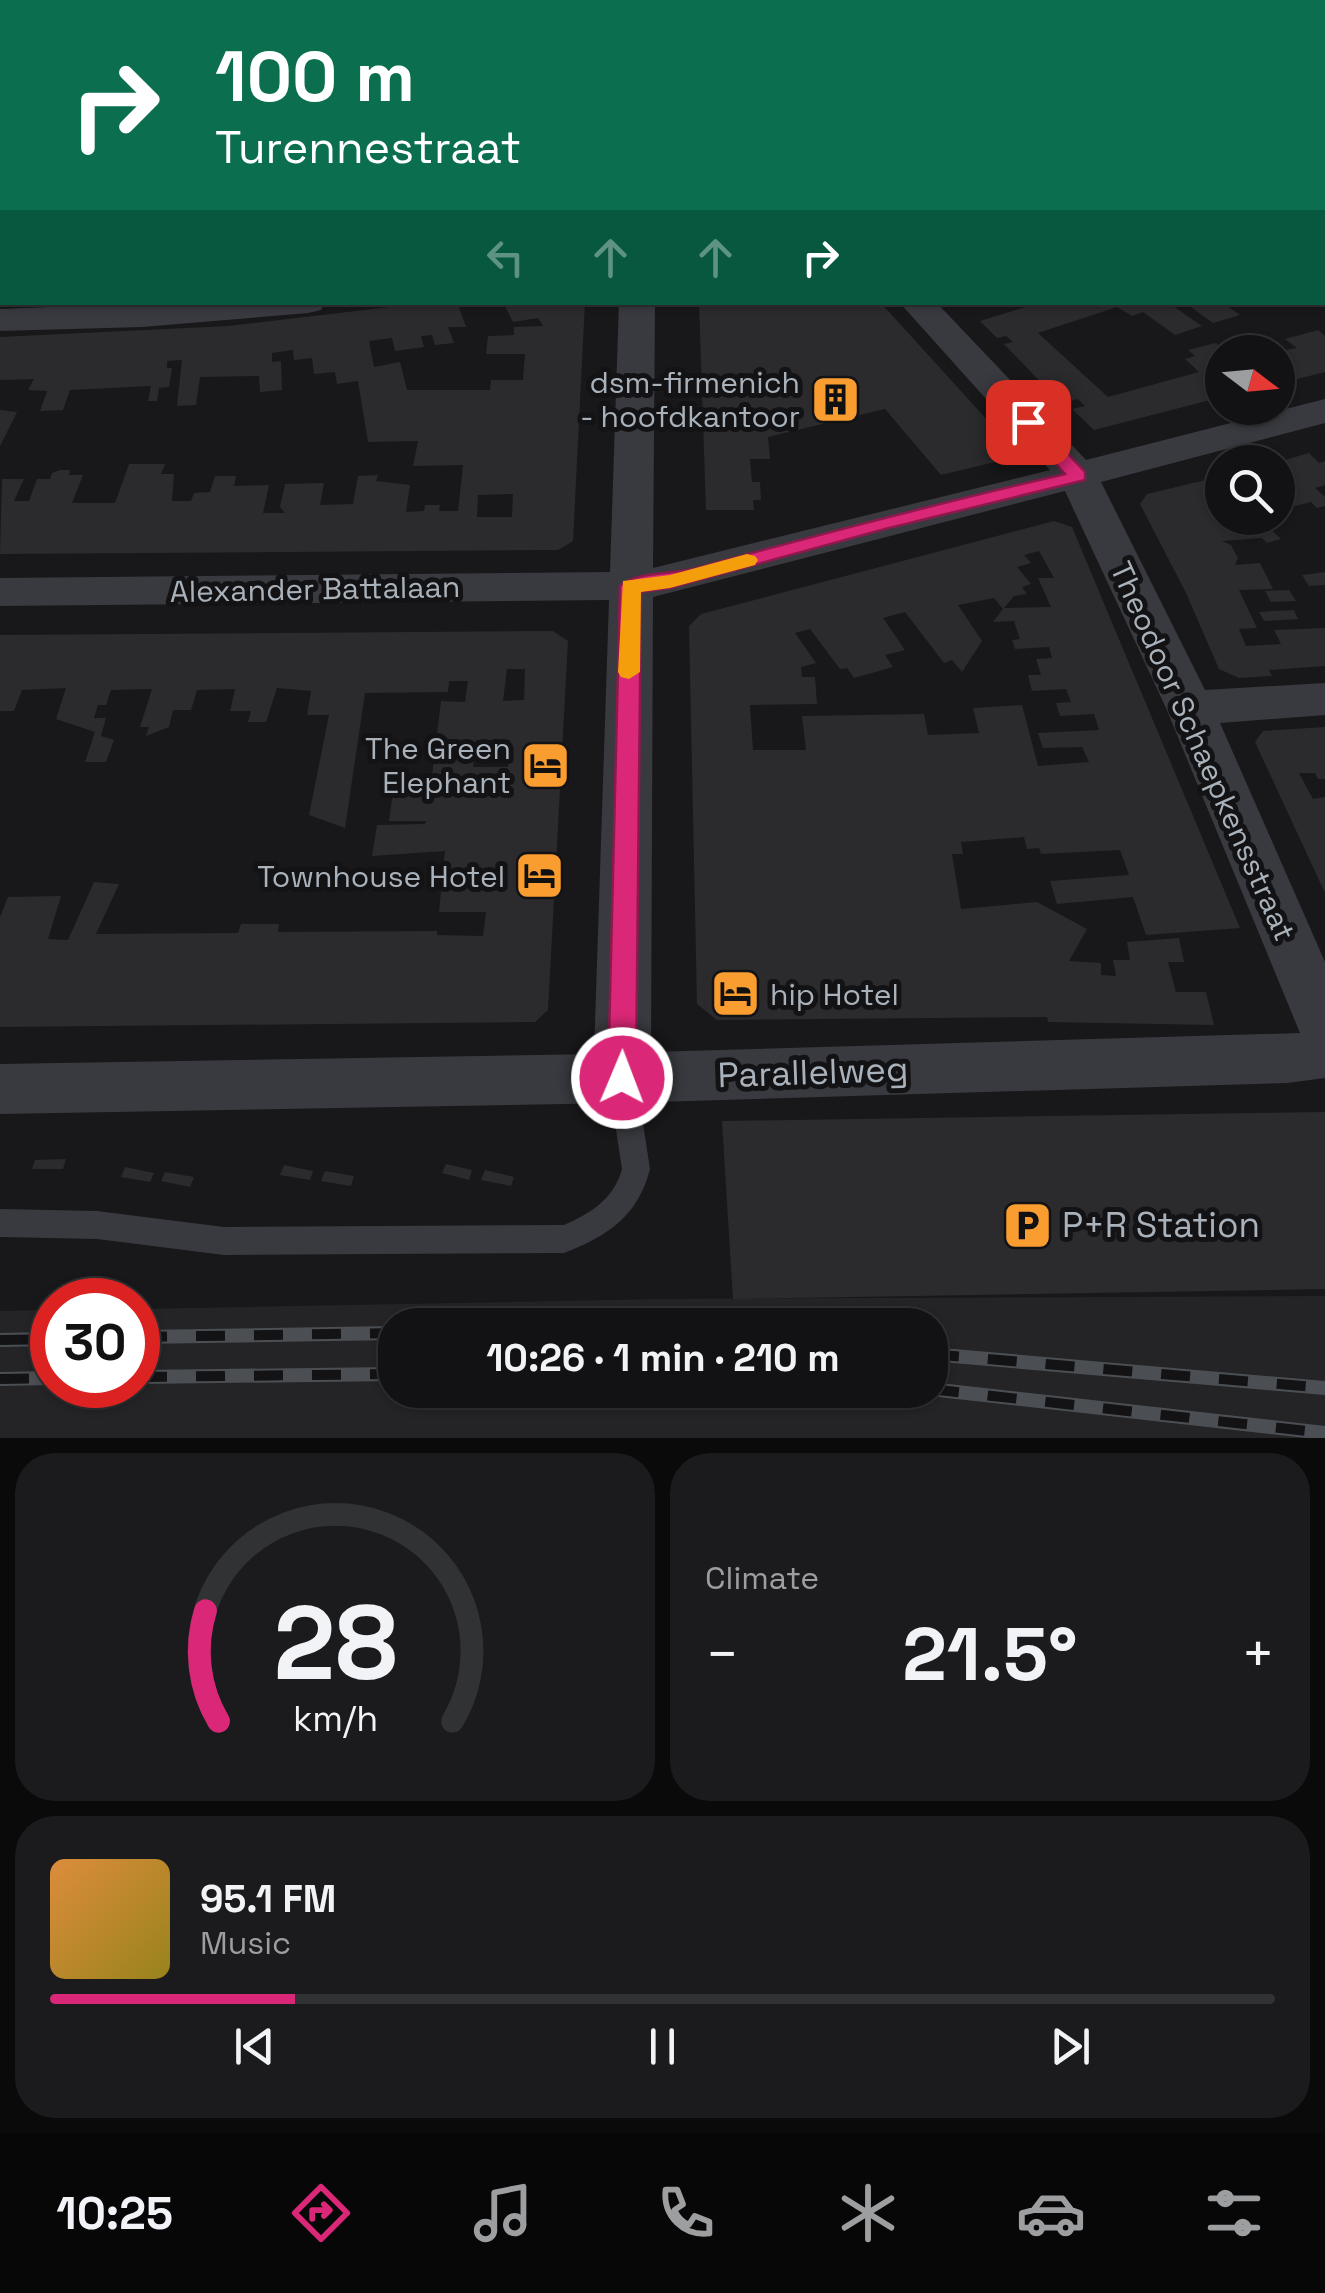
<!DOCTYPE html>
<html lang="en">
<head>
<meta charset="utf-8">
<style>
	:root { --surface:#121214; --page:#1b1b1d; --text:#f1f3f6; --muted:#9c9ea0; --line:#313234; --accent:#db2777 }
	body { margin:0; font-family:"Space Grotesk",sans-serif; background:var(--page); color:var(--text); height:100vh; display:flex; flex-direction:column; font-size:38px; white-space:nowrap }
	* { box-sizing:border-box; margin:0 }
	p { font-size:32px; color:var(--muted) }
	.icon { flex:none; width:55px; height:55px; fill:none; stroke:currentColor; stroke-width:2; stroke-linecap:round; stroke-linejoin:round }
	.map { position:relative; height:1438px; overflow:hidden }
	.details { display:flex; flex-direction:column; gap:15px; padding:15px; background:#0a0a0b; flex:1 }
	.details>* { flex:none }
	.top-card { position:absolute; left:0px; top:0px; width:1325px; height:305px; box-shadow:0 2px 8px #0004,0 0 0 2px var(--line); background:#0b6e4f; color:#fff; overflow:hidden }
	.needle { width:65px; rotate:106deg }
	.fabs { position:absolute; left:1205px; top:335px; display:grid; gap:20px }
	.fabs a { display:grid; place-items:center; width:90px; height:90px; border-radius:50%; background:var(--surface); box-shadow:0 2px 8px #0004,0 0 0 2px var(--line); font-size:50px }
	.speed { position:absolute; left:30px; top:1278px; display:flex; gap:20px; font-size:50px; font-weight:700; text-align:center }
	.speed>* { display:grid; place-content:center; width:130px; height:130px; border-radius:50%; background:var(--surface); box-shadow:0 2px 8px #0004,0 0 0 2px var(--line); line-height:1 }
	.speed .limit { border:15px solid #d22; background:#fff; color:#111 }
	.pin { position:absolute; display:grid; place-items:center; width:85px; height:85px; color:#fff; margin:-42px; border-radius:20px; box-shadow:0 5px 15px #0006 }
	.me { position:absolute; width:110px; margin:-55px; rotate:1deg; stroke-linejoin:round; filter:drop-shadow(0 0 8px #0008) }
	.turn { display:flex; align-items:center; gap:35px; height:210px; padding:0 50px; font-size:45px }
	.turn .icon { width:130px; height:130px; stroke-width:2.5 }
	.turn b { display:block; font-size:70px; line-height:85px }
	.lanes { display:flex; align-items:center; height:95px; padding:0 50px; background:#0003; justify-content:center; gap:50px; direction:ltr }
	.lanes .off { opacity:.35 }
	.big { font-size:75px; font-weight:700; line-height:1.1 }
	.details .card { flex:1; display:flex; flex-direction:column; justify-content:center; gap:15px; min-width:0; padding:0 35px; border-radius:40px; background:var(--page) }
	.details .dial { align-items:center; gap:0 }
	.dial svg { height:260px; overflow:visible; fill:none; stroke:var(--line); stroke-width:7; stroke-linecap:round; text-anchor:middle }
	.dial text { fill:var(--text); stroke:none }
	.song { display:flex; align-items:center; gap:30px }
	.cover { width:120px; height:120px; border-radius:15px; background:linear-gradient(135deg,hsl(30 70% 55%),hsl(50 70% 35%)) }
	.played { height:10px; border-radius:5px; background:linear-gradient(90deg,var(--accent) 20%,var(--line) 20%) }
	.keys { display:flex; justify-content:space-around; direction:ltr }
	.heat { display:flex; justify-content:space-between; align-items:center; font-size:55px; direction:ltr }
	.details .tiles { flex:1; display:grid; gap:15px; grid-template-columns:1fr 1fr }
	.card:last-child { grid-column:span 2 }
	.trip { position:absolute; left:378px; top:1308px; width:570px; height:100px; border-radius:40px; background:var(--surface); box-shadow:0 2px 8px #0004,0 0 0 2px var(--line); font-weight:700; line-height:100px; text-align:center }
	.tab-bar { display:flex; height:160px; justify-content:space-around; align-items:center; background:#070708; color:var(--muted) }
	.tab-bar .icon { width:70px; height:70px }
	.tab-bar .current { color:var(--accent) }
	.tab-bar b { font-size:45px; color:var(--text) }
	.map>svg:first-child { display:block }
	.built { fill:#242427; fill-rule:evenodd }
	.building { fill:#2b2b2e; fill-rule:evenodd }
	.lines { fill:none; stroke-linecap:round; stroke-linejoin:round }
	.lane { fill:#393a3f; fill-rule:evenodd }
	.street { fill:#393a3f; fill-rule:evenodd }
	.secondary { fill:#464a4f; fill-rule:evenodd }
	.rail-casing { stroke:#4b4f54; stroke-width:14 }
	.rail { stroke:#131315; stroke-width:10; stroke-dasharray:29; stroke-linecap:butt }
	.route { fill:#db2777; stroke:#8e194d; stroke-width:2.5 }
	.slow { fill:#f59e0b }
	.labels { text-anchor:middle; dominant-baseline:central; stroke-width:10; stroke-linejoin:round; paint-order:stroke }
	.poi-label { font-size:30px; fill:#a9b1ba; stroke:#131315; text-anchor:end }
	.street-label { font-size:30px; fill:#a9b1ba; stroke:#131315 }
	.near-street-label { font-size:35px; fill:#a9b1ba; stroke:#131315 }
	.near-poi-label { font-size:35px; fill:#a9b1ba; stroke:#131315; text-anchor:start }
</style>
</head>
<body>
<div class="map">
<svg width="1325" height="1438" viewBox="0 0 1325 1438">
	<rect width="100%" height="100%" fill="#18181a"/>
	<path class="built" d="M1325,1296V1438H0V1311L52,1310V1385H138V1309L668,1299ZM395,1325H930V1390H395Z"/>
	<path class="building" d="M432,302H457L466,327H448L454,343L435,345L432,335L421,336L424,347L395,351L392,338L369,341L374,367L400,362L407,390H490L491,380H523L525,354H486L488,336L514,335V327L543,326L538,318L513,322L503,302H585L573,541L558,550L0,554L2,479H24L14,501H29L37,479H50L52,473L60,470H70L69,475H83L72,503H115L129,464H165L161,474H174L172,501H191L194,493L210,492L215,476H236L234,486L269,485L263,513H285L280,507L285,484L324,483L320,505L353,504L358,476L378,475L376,481L410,485L406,512L424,511L425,505H440L439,511H458L463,465L413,466L418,441L368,442L358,381L337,384L335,372L314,374L312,358L294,360L293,350L272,353V362L281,361L282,390L260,392L259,376L200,377L196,405L177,406L182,360L167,361V368H172L169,387L159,388L157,401H148L151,386L70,390L63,410L40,411L47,391L28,390L34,379L0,380V337L228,326ZM513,494L512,517H477L478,495Z
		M716,302H880L1020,456L941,475L885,409L768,437L770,459H750L752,482H760L761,500H753L754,510H706L699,303Z
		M1042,302H1182L1173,306L1202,326L1175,335L1143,312L1132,316L1117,307L1038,333L1108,397L1199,372L1185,359L1195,356L1188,350L1216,343L1226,352H1222V397L1094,430L1072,409L1085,406L1078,399L1061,403L1004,344L1013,342L1006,336L997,338L980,321Z
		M1184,302H1222L1240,315L1213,323Z
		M1318,330L1325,336V372L1278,384V352H1267L1253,341L1270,337L1286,350L1297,348L1285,339Z
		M0,410L17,412L0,446Z
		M1309,453L1319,463L1325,461V485L1315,488L1325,497V506L1317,508L1311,502L1284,509L1278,502V462Z
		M1222,476V518H1259L1281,539L1267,543L1262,538L1222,541L1231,545L1238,558L1235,565L1260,563L1273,589L1239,590L1257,628L1239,629L1246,646L1281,644L1274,630L1325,628V666L1269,670L1272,676L1239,678L1219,669L1186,593L1140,504L1147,494Z
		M1054,521L1072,527L1240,928L1146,935L1133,897L1057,904L1050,881L1129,875L1120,850L1041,854L1039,848L1027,849L1024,837L961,842L963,854H952L961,909L1037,902L1087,929L1069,961L1101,963V975L1116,976L1113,960H1130L1127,942L1179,938L1184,962H1168L1176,992H1206L1214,1025L1048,1022L1047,1017L717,1020L697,1004L689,626L701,614ZM1039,551L1054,578H1038L1051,607L1004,608L1014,596L1027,594L1022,587L1031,584L1017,567L1031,563L1024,555ZM994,598L1003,609L993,622L1014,621L1020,639L1012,640L1015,649L1049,647L1052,658L1036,659L1041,675H1028L1032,691L1066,689L1071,702L1056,703L1060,716L1094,714L1099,730L1038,733L1043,748L1082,747L1089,762L1038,766L1022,705L973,708L979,733L928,735L924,714L802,716L806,750H753L750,705L817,704L815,677H802L801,667L816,663L795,633L810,629L840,669L847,668L854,678L893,667L885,655L905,650L883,618L905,612L944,663L952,660L962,672L982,641L958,605Z
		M1325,572V585L1309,586L1302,575Z
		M1289,590L1296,601L1271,602L1265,591Z
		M1294,610L1298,619L1264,621L1259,612Z
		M553,631L568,641L548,1010L535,1022L0,1027V917L8,897L61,896L48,939L68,940L94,882L119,884L96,934L238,933L241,924H279L278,932L437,931V935L483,936L486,912H439L445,851L372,856L377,825L425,824L426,821H389L393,792H430L441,701L465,702L468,681H449L448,692L365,693L345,828L309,815L329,715H307L311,691L277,688L266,722H248L251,711H230L235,689L197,690L191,710H173L169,727L146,736L149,727H140L152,689L111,690L106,705H98L94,718H106L101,736L114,740L106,762H85L95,732L56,719L66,688L22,690L14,711H0V635ZM507,669H525L524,700L503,701ZM476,740H510L508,767H473Z
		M1325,727V779H1318L1315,773H1299L1313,799L1325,797V893L1255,742L1263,731Z
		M1325,1112V1289L733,1299L722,1121Z
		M66,1159L63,1169H32L35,1160Z
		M446,1164L472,1170L469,1180L442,1173Z
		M284,1165L313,1171L310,1180L280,1175Z
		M125,1167L154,1173L150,1182L121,1177Z
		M485,1170L514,1177L511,1186L481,1180Z
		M325,1171L354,1176L351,1186L321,1181Z
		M165,1172L194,1177L190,1187L161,1181Z"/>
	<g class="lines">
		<path class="lane" d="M622,1066L632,1070L636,1078L650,1169C638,1216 608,1236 564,1253L224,1255L97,1239L0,1237V1209L97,1211L224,1227L564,1225C591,1213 614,1199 622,1169L608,1078L612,1070Z"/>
		<path class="street" d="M420,0H464L465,2H421Z
			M783,0H815L816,2H784Z
			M1322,194L1325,195V215L1322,214Z
			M0,251H2V271H0Z
			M174,302H325L321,310L308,313L142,327L0,331V309Z
			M619,302H655L653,568L1050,470L899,302H936L1086,460L1325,399V423L1101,482L1205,690L1325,683V715L1220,723L1325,962V1078L1287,1083L622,1103L0,1114V1064L594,1054L609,600L0,606V578L610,572ZM1065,491L1166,708L1300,1033L651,1052L653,597Z"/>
		<path class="secondary" d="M0,283L2,302L16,304L0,307Z"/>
		<defs>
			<path id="rail" d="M138,1337L395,1333
				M0,1340L52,1339
				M930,1354L1325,1388
				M138,1377L395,1374
				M0,1379L52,1378
				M930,1389L1325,1433"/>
		</defs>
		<use href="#rail" class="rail-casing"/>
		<use href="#rail" class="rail"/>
	</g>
	<path class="route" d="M1028,417L1035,419L1085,472V480L885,529L670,588L641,592L636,1078L632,1086L622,1090L612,1086L608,1078L620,586C633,572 673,574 693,569C817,535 940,503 1065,474L1019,422Z"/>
	<path class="slow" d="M747,554L755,556L758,560L755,565L670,588L641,592L640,672L629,679L621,677L618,672L623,581L670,575Z"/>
	<defs>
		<symbol id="building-square" viewBox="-11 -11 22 22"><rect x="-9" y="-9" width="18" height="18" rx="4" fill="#fa9d30" stroke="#131315"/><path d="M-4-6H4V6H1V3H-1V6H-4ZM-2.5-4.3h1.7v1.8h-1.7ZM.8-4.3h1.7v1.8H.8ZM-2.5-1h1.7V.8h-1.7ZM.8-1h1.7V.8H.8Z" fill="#111"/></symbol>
		<symbol id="hotel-square" viewBox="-11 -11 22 22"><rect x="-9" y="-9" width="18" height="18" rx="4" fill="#fa9d30" stroke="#131315"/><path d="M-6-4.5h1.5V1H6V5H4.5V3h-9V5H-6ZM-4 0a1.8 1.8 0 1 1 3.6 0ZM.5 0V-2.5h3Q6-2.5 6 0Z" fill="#111"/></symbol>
		<symbol id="parking-square" viewBox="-11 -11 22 22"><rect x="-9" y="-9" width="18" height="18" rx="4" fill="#fa9d30" stroke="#131315"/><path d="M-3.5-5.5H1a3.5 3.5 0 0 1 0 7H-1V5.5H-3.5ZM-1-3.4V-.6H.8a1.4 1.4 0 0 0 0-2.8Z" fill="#111"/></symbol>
	</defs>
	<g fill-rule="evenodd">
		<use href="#building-square" x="808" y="372" width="55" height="55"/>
		<use href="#hotel-square" x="518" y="738" width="55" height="55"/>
		<use href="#hotel-square" x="512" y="848" width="55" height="55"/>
		<use href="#hotel-square" x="708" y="966" width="55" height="55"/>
		<use href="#parking-square" x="1000" y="1198" width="55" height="55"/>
	</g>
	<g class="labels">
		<g class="poi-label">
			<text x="800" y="382">dsm-firmenich<tspan x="800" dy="34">- hoofdkantoor</tspan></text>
			<text x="511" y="748">The Green<tspan x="511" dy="34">Elephant</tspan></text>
			<text x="505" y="876">Townhouse Hotel</text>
			<text x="770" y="994" text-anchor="start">hip Hotel</text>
		</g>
		<g class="street-label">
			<text transform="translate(315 589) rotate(-1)">Alexander Battalaan</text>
			<text transform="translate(1203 751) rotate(66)">Theodoor Schaepkensstraat</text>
		</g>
		<g class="near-street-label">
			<text transform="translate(813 1072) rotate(-2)">Parallelweg</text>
		</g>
		<g class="near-poi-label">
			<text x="1062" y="1225">P+R Station</text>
		</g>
	</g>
</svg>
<div class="fabs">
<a><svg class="needle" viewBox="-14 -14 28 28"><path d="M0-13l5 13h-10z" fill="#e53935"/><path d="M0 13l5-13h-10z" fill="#9c9ea0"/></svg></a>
<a><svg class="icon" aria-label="search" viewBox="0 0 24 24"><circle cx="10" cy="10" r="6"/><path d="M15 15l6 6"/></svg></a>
</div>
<div class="speed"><div class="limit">30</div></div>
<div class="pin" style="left:1028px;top:422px;background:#d93025"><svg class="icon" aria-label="arrive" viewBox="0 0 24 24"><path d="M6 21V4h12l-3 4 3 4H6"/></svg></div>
<svg class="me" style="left:622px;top:1078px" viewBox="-20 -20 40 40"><circle r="17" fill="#db2777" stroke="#fff" stroke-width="3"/><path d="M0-11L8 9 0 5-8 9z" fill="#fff"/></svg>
<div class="trip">10:26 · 1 min · 210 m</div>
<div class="top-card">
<div class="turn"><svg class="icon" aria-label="right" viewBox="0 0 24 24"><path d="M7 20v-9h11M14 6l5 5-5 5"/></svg><div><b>100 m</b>Turennestraat</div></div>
<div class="lanes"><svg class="icon off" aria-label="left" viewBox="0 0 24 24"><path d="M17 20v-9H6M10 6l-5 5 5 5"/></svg><svg class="icon off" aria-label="ahead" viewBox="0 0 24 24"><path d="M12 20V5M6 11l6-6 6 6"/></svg><svg class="icon off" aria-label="ahead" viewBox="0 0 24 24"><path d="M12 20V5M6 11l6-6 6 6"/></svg><svg class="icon" aria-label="right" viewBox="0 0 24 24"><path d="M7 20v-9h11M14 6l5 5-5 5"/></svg></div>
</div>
</div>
<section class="details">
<div class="tiles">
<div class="card dial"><svg viewBox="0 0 100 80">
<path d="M14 69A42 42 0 1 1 86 69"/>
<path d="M14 69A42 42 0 0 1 10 35" stroke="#db2777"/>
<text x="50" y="56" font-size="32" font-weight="700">28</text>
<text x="50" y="72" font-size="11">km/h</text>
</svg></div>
<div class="card"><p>Climate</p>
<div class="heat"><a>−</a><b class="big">21.5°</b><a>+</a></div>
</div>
<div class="card">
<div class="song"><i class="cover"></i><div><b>95.1 FM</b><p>Music</p></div></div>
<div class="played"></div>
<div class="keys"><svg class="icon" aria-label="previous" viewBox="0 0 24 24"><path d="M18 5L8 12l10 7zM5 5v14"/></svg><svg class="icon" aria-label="pause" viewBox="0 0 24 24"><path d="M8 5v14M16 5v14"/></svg><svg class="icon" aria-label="next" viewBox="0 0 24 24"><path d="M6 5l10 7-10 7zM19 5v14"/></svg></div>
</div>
</div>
</section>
<nav class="tab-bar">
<b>10:25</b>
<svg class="icon current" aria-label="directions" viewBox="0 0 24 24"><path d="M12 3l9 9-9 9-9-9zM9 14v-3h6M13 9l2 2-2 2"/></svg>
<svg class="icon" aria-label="music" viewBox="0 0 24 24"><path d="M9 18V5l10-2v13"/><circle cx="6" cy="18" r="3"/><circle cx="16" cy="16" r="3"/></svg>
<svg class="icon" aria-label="phone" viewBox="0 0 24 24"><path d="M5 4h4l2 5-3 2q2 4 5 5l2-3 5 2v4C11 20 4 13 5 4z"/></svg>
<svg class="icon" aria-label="climate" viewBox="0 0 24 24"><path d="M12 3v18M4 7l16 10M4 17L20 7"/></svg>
<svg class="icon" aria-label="car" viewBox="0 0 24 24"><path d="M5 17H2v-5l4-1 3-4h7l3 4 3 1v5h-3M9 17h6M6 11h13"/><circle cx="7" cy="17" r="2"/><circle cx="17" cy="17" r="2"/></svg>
<svg class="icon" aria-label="filters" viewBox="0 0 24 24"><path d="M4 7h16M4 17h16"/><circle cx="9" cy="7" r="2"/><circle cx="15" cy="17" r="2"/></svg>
</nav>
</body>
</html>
